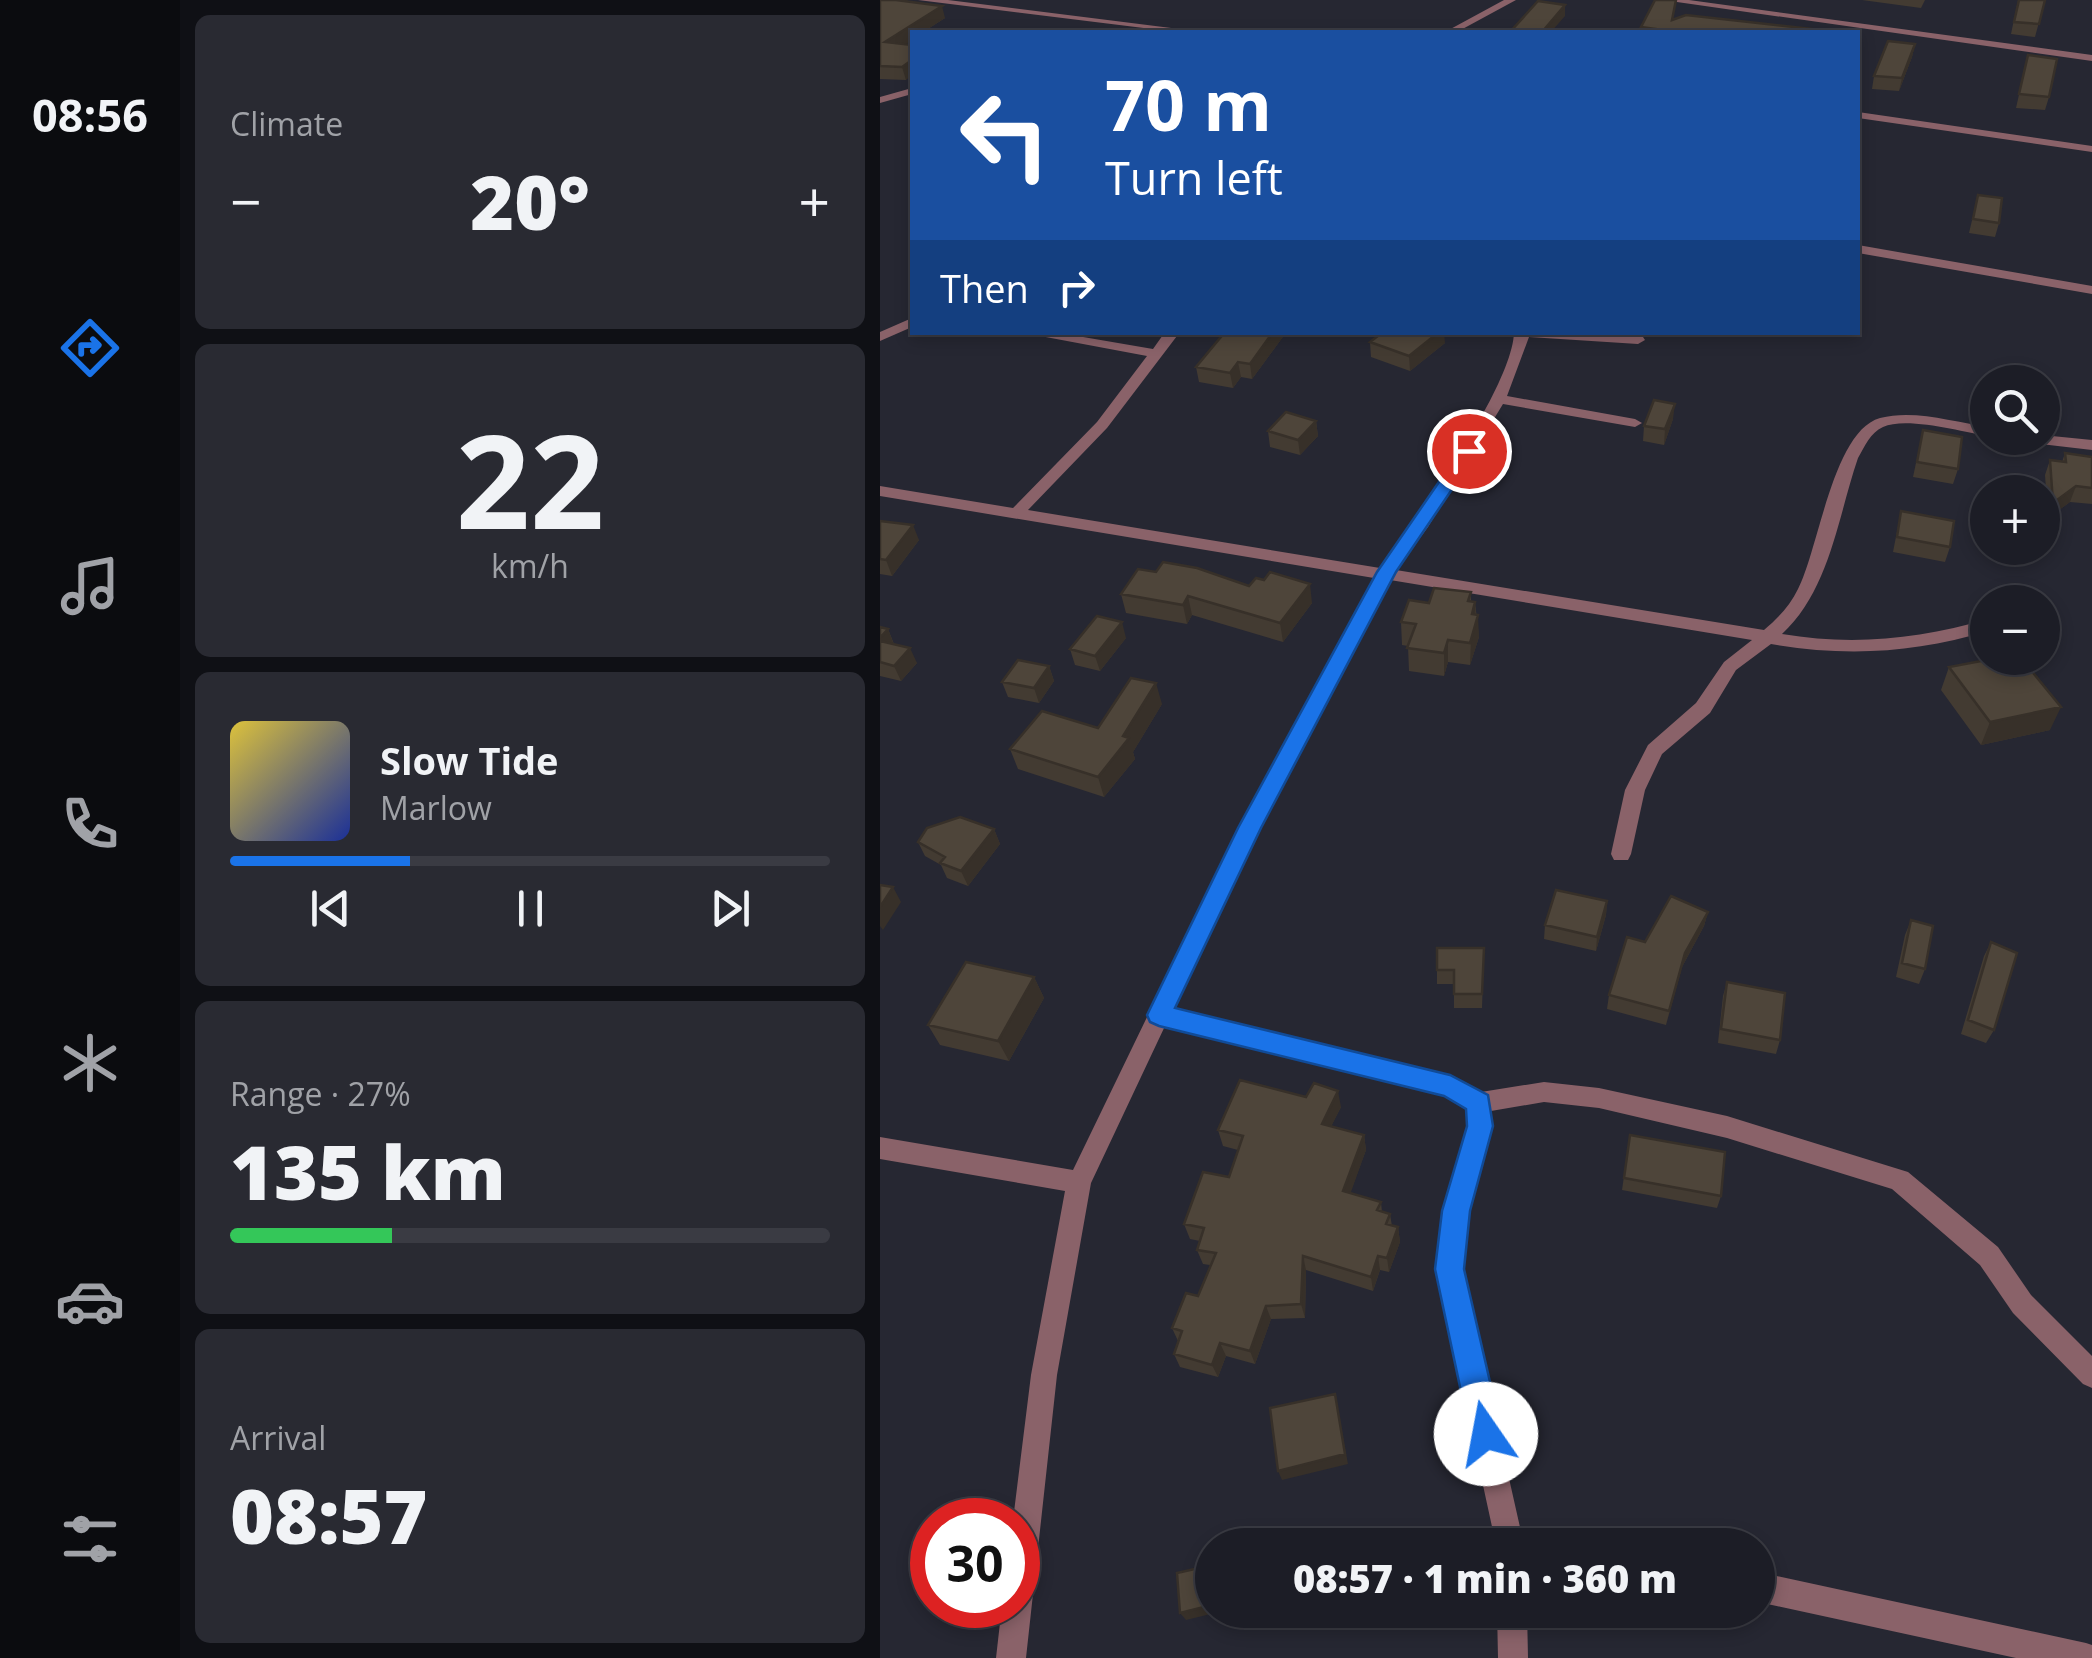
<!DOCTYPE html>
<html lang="en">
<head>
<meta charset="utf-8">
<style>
	:root { --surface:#1c1d26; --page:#292a32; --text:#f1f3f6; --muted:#a0a2a7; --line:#3a3b43; --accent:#1a73e8 }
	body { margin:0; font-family:"Open Sans",sans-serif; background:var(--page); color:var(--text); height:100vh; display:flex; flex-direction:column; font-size:38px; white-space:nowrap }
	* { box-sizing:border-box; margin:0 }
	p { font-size:32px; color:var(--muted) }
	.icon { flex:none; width:55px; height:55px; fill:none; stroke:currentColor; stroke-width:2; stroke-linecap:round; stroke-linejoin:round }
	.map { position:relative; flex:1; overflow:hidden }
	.sheet { display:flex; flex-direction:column; gap:15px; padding:15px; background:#0f1015; width:700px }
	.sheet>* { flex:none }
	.top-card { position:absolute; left:30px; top:30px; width:950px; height:305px; border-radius:0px; box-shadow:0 5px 15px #0003,0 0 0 2px var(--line); background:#1a4fa0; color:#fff; overflow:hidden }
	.tools { position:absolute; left:1090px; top:365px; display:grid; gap:20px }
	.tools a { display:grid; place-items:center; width:90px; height:90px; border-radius:50%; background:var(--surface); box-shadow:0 5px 15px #0003,0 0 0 2px var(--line); font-size:50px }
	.speed { position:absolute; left:30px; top:1498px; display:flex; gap:20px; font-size:50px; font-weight:700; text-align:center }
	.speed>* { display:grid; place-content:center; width:130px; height:130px; border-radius:50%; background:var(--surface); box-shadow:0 5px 15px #0003,0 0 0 2px var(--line); line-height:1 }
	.speed .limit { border:15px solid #d22; background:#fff; color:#111 }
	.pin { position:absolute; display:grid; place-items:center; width:85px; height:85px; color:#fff; margin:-42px; border:5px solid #fff; border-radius:50%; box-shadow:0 2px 10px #0007 }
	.me { position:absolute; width:110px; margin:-55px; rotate:348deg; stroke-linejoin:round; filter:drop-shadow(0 0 8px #0008) }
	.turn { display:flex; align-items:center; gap:35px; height:210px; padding:0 30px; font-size:45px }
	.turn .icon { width:130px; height:130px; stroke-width:2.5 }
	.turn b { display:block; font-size:70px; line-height:85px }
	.then { display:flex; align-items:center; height:95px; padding:0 30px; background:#0003; gap:20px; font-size:38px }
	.big { font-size:75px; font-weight:800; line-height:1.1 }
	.sheet .tile { flex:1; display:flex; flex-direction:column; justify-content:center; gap:15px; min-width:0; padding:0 35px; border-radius:15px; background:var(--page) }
	.sheet .dial { align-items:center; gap:0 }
	.dial b { font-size:130px; line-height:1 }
	.song { display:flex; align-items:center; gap:30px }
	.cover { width:120px; height:120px; border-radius:15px; background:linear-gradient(135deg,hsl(50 70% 55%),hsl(230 70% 35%)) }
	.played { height:10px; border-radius:5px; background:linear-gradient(90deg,var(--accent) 30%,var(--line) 30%) }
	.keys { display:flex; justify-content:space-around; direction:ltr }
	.heat { display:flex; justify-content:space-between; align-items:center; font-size:55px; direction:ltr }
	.charge { height:15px; border-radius:8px; background:linear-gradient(90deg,#34c759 27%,var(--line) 0) }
	.trip { position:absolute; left:315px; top:1528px; width:580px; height:100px; border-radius:50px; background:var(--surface); box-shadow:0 5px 15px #0003,0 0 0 2px var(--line); font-weight:800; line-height:100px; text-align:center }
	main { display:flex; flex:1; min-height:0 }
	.dock { display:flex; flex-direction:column; width:180px; justify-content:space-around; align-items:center; background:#0b0c0f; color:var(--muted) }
	.dock .icon { width:70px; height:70px }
	.dock .selected { color:var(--accent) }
	.dock b { font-size:45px; color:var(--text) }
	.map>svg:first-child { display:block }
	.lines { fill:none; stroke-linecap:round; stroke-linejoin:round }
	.minor { fill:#8a6269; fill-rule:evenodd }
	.wall { fill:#433b32 }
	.shaded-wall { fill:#373029 }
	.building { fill:#4e453a; stroke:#373029; stroke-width:2.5 }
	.route { fill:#1a73e8; stroke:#114b97; stroke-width:2.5 }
</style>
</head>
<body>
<main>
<nav class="dock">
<b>08:56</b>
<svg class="icon selected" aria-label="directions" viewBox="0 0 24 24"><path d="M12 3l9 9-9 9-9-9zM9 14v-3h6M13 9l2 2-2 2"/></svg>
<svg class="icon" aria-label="music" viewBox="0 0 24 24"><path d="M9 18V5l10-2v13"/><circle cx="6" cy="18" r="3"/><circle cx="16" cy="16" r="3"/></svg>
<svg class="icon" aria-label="phone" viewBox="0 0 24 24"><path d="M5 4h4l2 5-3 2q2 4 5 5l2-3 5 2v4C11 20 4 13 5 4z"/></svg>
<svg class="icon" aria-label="climate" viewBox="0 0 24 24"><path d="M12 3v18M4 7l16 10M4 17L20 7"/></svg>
<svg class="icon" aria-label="car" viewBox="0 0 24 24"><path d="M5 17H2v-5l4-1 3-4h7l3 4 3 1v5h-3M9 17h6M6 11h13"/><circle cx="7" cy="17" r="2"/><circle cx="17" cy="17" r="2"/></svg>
<svg class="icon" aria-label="filters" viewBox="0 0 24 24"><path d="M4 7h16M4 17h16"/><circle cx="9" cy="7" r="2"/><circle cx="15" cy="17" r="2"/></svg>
</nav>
<section class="sheet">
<div class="tile"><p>Climate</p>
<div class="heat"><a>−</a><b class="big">20°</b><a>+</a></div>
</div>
<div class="tile dial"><b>22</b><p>km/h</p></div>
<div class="tile">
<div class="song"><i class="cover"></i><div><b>Slow Tide</b><p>Marlow</p></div></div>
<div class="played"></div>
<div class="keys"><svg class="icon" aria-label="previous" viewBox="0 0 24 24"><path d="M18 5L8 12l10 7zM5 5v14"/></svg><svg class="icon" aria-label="pause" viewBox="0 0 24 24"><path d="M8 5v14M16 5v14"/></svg><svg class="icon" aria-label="next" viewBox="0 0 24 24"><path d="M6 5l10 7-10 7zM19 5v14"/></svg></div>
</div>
<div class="tile"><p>Range · 27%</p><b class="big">135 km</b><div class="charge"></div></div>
<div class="tile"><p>Arrival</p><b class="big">08:57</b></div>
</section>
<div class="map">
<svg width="1212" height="1658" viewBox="0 0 1212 1658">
	<rect width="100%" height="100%" fill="#262732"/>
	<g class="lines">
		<path class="minor" d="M38,0H68L323,32H296Z
			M624,0H636L577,32H565Z
			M783,0H809L1212,55V61Z
			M32,88V94L0,103V97Z
			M978,112L1212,146V152L978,118Z
			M978,245L1212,286V294L978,253Z
			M32,318V327L0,341V332Z
			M139,332H174L273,349L285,332H300L227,428L148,510L500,568C536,521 633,386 634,332H709L763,337L765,340L758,344L649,337L627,396L755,419L762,423L755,427L623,404L548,527L516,570L884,630C898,618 910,606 918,589C939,548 953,431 1000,418C1034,409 1074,422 1108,427V436C1083,432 1026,416 1003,427C990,433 985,446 978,458C958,516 950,590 902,634C973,646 1039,639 1108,619V631C1035,653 966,657 891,644L856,670L830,713L782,754L765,790L751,854L748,860H734L731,854L745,790L768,745L816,703L844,662L872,640L510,580L379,827L293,1009L570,1076L601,1092L664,1082L719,1088L847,1116L1028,1172L1118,1247L1151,1295L1212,1356V1388L1203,1384L1133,1313L1100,1265L1012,1189L847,1138L719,1108L664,1102L611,1111L612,1126L588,1211L582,1269L644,1545H616L556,1269L564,1211L588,1126V1109L565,1095L285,1026L211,1183L177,1375L146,1658H116L122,1605H138V1520H133L151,1375L185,1191L0,1159V1137L193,1170L359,827L494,578L0,496V486L133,508L217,422L267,356Z
			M1162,435L1212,440V450L1151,443L1143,438H1162Z
			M878,1572L1206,1643L1212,1645V1658H1136L878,1602Z
			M617,1610H647L648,1658H618Z"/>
	</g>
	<path class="wall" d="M0,0H26L65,18L43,32H32V40L25,44L26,80L0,79Z
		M982,0H1045L1041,8Z
		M1138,0H1165L1155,37L1131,34Z
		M794,20L931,32H761V27Z
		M1035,44L1032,57L1019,91L992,89L994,76Z
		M1145,68L1169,97L1165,110L1136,108Z
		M1098,195L1119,223L1115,237L1089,233Z
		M405,334L372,379L361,377L353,388L319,382L316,367Z
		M490,342L565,343L530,371L491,357Z
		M793,419L784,445L763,441L764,426Z
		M436,421L438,436L420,455L390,447L388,431Z
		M1043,430L1078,469L1073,484L1033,477Z
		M1185,453L1212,457V504L1190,502L1168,518L1165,475L1170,460L1182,462Z
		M1021,511L1070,547L1065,562L1013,552Z
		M0,521L39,540L12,576L0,574Z
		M369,586L432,603L403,642L312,615L307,624L246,613L241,594Z
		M591,592V601L595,602L599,637L590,665L568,662L564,676L529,671L528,646L522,645L521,622L549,603Z
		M0,627L8,629L14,644L37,663L21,681L0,676Z
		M246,638L220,671L195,665L190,649Z
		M169,666L174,681L159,703L128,697L122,682Z
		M1069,667L1170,730L1101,745L1061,690Z
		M282,704L253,752L255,759L224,797L138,769L130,749L218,728Z
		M114,829L120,844L88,886L67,878L61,865L45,856L38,842Z
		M727,901L726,915L716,951L664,939L665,925Z
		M828,912L824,926L802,967L786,1025L727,1009L729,995L765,942Z
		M1031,920L1045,969L1039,984L1016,977L1025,935Z
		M1111,942L1114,1030L1106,1043L1081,1034L1104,956Z
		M604,948L602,1008H574V984H557V970Z
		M154,977L164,998L129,1061L60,1045L48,1025Z
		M847,982L900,1040L896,1054L838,1043L843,996Z
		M461,1107L451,1126L484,1135L486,1150L470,1193L501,1202L502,1212L510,1214L512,1226L518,1227L520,1242L509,1272L500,1270L493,1291L426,1270L425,1318L391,1319L375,1364L346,1356L338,1377L300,1367L294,1354L298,1341L292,1328L318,1296L330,1265L323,1264L317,1250L320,1241L310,1239L304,1224L349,1177L358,1150L343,1146L338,1130Z
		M750,1135L841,1196L837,1208L742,1190Z"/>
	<path class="shaded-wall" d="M685,5V16L671,32H662Z
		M62,6L65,18L43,32H32V40L9,55L5,42Z
		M1035,44L1032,57L1019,91L1022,78Z
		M32,60V75L26,80L22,67Z
		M393,332L405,334L372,379L370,364Z
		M559,332H564L565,343L530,371L529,356Z
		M358,362L361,377L353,388L350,373Z
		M795,404L793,419L784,445L785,429Z
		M436,421L438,436L420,455L418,440Z
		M1196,486L1190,502L1168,518L1173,503Z
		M33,525L39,540L12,576L6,560Z
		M430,584L432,603L403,642L400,623Z
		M308,596L312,615L307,624L303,605Z
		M595,602L596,624L598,615L599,637L590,665L592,614Z
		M242,622L246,638L220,671L215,656Z
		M8,629L14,645H0V638Z
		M568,640V662L564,676V653Z
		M30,648L37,663L21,681L14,666Z
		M169,666L174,681L159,703L154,688Z
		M276,683L282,704L253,752L255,759L224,797L218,777Z
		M1181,707L1170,730L1101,745L1110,722Z
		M114,829L120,844L88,886L81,871Z
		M13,887L21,902L3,930L0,926V907Z
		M727,901L726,915L716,951L717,937Z
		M828,912L824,926L802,967L786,1025L805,953Z
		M154,977L164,998L129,1061L118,1041Z
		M458,1091L461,1107L445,1139L442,1124Z
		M484,1135L486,1150L466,1206L463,1191Z
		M518,1227L520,1242L509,1272L507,1258Z
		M423,1256L426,1270L425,1318L421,1304Z
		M498,1256L500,1270L493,1291L491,1277Z
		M386,1306L391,1319L375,1364L370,1351Z
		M340,1343L346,1356L338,1377L332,1365Z
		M455,1394L468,1464L402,1480L398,1471Z
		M332,1605V1610H347L306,1620L300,1613Z"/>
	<path class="building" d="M0,0H16L62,6L5,42L32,45V60L22,67L0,66Z
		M775,0H796L792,20L806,15L932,29L930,32H772L775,29L761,27Z
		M1139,0H1165L1159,24L1134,22Z
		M658,1L685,5L662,32H630Z
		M1008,41L1035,44L1022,78L994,76Z
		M1148,55L1177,59L1169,97L1139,94Z
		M1098,195L1122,198L1119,223L1093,219Z
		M345,332H393L370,364L358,362L350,373L316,367Z
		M503,332H559L529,356L490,342Z
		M774,400L795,404L785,429L764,426Z
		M406,412L436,421L418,440L388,431Z
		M1043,430L1082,437L1078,469L1037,462Z
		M1185,453L1212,457V488L1196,486L1173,503L1170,460L1186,462Z
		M1021,511L1074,521L1070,547L1017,537Z
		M0,521L33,525L6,560L0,559Z
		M283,562L317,568L369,586L376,578L384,580L390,572L430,584L400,623L308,596L303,605L241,594L258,569L276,572Z
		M554,588L591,592L588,601L595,602L592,614L598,615L590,643L568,640L564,653L527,648L536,624L521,622L529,600L549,603Z
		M217,616L242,622L215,656L190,649Z
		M0,627L8,629L0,638Z
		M0,641L30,648L14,666L0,662Z
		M1117,658H1141L1181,707L1110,722L1069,667Z
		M138,660L169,666L154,688L122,682Z
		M251,678L276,683L243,736L249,738L218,777L130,749L162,711L218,728Z
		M80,817L114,829L81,871L60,863L65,857L38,842L47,828Z
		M0,885L13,887L0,907Z
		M676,890L727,901L717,937L665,925Z
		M791,896L828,912L805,953L789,1011L729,995L747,937L765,942Z
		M1031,920L1053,926L1045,969L1022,963Z
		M1111,942L1137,953L1114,1030L1088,1020Z
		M557,948H604L602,994H574V970H557Z
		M86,962L154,977L118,1041L48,1025Z
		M847,982L905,993L900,1040L841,1029Z
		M360,1080L426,1097L434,1083L458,1091L442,1124L484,1135L463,1191L501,1202L497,1210L510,1214L506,1224L518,1227L507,1258L498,1256L491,1277L423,1256L421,1304L386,1306L370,1351L340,1343L332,1365L294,1354L302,1331L292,1328L306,1293L318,1296L336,1253L317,1250L324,1228L304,1224L323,1172L349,1177L363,1136L338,1130Z
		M750,1135L845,1152L841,1196L744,1178Z
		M455,1394L465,1454L398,1471L390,1408Z
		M332,1565V1605L300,1613L297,1573Z"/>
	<path class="route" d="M589,446L598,451L516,572L381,828L295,1008L570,1075L608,1095L613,1126L590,1211L584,1269L622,1434L617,1445L606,1450L595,1445L590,1434L555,1269L562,1211L587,1126L586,1109L564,1096L279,1026L270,1022L267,1015L358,828L497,572L583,447Z"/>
</svg>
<div class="tools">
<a><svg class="icon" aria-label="search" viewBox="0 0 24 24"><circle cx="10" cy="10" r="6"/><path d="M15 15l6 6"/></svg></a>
<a>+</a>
<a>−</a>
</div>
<div class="speed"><div class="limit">30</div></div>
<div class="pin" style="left:589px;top:451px;background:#d93025"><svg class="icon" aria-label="arrive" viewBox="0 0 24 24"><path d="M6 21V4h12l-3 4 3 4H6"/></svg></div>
<svg class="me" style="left:606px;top:1434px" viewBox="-20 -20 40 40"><circle r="19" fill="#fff"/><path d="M0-13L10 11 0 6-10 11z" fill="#1a73e8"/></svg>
<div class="trip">08:57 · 1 min · 360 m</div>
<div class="top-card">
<div class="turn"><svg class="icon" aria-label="left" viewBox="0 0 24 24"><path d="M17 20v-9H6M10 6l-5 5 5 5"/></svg><div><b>70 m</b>Turn left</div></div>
<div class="then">Then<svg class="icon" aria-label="right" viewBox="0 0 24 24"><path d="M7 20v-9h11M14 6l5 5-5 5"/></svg></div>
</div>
</div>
</main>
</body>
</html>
